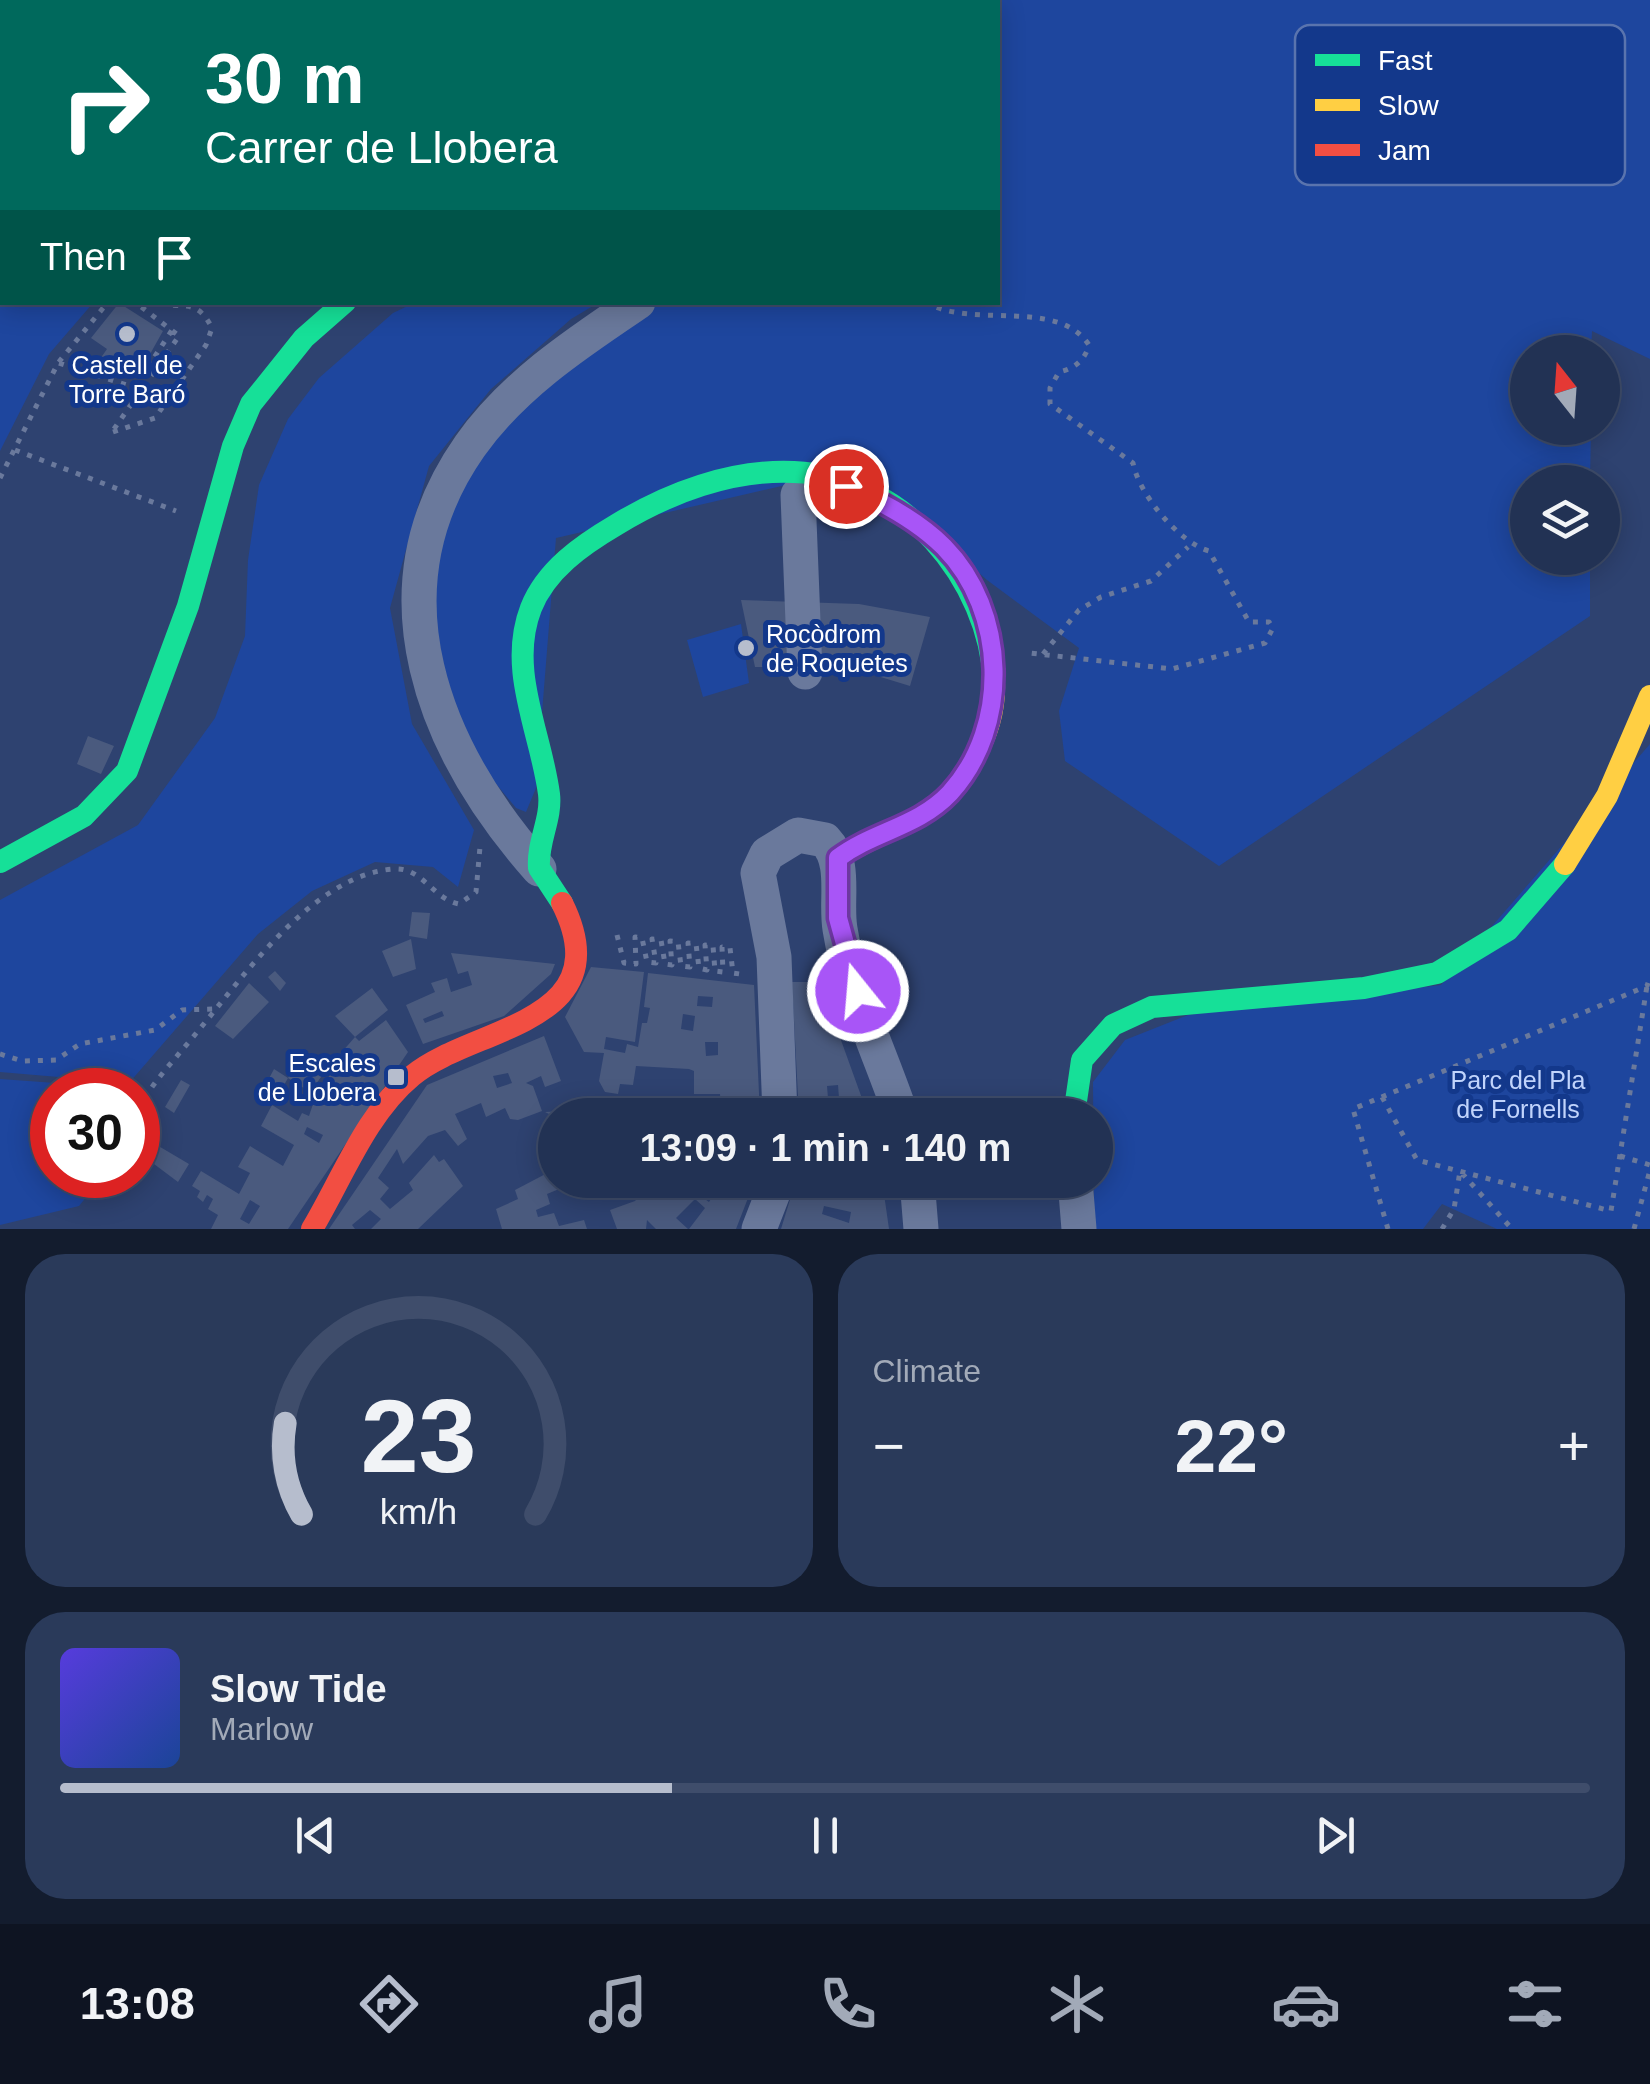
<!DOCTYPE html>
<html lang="en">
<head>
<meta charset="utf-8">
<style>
	:root { --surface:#223254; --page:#2a3a5a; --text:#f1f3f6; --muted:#a2aab8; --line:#3f4d6b; --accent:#b6bdcd }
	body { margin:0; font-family:Arial,sans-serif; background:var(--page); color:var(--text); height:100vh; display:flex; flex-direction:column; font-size:38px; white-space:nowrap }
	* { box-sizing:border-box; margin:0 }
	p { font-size:32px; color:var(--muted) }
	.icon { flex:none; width:55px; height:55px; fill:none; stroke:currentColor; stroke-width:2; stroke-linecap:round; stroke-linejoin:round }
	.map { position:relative; height:1229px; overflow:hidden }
	.sheet { display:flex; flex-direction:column; gap:25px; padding:25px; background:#131c2e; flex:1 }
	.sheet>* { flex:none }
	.banner { position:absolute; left:0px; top:0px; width:1000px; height:305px; box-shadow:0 5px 25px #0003,0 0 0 2px var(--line); background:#00695c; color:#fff; overflow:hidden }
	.needle { width:65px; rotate:343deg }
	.buttons { position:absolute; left:1510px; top:335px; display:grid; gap:20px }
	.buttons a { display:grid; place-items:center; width:110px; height:110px; border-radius:50%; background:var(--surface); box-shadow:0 5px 25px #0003,0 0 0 2px var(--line); font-size:50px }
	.speed { position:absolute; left:30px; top:1068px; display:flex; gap:20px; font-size:50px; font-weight:700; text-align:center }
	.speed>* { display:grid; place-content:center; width:130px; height:130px; border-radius:50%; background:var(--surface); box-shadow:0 5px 25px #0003,0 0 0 2px var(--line); line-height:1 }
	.speed .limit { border:15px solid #d22; background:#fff; color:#111 }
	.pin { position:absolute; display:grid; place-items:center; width:85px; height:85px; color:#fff; margin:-42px; border:5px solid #fff; border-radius:50%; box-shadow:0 2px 10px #0007 }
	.me { position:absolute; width:110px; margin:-55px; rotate:343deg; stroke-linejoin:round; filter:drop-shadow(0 0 8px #0008) }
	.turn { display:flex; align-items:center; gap:35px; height:210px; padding:0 40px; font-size:45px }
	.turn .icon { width:130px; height:130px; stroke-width:2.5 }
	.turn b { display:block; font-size:70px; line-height:85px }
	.then { display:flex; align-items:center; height:95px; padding:0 40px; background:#0003; gap:20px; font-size:38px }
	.big { font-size:75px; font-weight:700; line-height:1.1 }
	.sheet .card { flex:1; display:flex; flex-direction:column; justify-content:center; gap:15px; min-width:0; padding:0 35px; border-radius:40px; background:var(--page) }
	.sheet .dial { align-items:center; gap:0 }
	.dial svg { height:260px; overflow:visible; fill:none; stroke:var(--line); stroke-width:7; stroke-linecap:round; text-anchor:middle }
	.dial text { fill:var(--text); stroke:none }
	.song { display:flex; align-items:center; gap:30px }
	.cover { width:120px; height:120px; border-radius:15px; background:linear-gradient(135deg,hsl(250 70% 55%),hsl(220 70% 35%)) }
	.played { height:10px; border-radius:5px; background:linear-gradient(90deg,var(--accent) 40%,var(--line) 40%) }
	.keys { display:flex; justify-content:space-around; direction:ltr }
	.heat { display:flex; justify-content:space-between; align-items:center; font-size:55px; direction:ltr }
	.sheet .tiles { flex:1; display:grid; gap:25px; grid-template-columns:1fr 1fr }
	.card:last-child { grid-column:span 2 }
	.trip { position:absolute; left:538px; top:1098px; width:575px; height:100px; border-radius:50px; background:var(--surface); box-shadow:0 5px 25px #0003,0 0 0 2px var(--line); font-weight:700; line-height:100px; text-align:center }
	.menu { display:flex; height:160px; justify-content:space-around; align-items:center; background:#0e1422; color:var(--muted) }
	.menu .icon { width:70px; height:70px }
	.menu .current { color:var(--accent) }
	.menu b { font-size:45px; color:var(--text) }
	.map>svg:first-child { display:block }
	.green { fill:#1e469e }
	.building { fill:#4a5a7e; fill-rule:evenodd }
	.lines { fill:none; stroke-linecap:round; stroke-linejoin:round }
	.path { stroke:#6a799c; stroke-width:5; stroke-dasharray:5 8; stroke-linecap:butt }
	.street { stroke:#6a799c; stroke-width:35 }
	.fast { stroke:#16e098; stroke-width:22 }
	.slow { stroke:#ffcf43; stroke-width:22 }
	.jam { stroke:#f24e42; stroke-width:22 }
	.route-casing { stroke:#6d37a1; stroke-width:25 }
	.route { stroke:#a855f7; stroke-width:18 }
	.poi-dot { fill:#b6bdcd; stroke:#13388b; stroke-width:4 }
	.labels { text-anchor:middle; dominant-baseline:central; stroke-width:10; stroke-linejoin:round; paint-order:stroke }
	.poi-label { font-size:25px; fill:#fff; stroke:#13388b }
	.park-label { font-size:25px; fill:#c1d4fc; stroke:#13388b }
	.key { fill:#13388b; stroke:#5a74ae; stroke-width:2.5 }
	.key-label { font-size:28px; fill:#fff }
</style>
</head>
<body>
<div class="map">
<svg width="1650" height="1229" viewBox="0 0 1650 1229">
	<rect width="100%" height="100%" fill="#2e4270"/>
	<path class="green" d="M0,0H772L2,2V302L93,303L49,354L0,451Z
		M995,0H1650V359L1592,331L1591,352H1528V428H1591L1590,482H1528V558H1590V616L1219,866L1065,761L1059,711L1079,648L987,580L860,468L556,538L536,788L526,812L516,808L492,779L452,713L429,586L456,500L488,440L608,336L659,303L998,302Z
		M416,302L598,303L571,319L491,389L429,466L390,608L412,724L474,830L458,887L433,867L375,862L312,891L258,934L129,1083L0,1072V900L138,825L215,718L245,636L248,560L259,485L288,419L319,378L393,313Z
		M741,624L749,683L703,697L687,640Z
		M1650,744V1229H1497L1442,1204L1423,1229H1094L1093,1082L1125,1040L1188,1015L1441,985Z
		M0,1079L125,1088L52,1090V1175H104L79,1206L0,1225Z"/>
	<path class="building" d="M119,303L163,331L140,372L123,359L114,373L98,362L107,349L91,338Z
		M741,600L859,604L930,617L910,686L848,667H755Z
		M88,736L114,746L101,774L77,764Z
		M412,912L430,913L427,939L409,936Z
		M411,939L416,969L393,977L382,951Z
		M451,953L555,964L551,974L504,1016L423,1044L406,1005L435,992L431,983L447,978L451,992L472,985L468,971L458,974ZM442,1011L444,1016L425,1023L423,1019Z
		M591,967L644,972L635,1042L606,1037L604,1049L625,1053L627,1044L638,1047L642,1023H647L650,1008L644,1007L648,973L754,985L760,1115H695V1106L721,1105L720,1094H694V1071L689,1069L636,1066L633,1085L620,1084L618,1094L605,1092L599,1081L604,1053L584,1052L565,1017ZM698,996L713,997L712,1007L697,1006ZM683,1014L695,1016L693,1031L681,1029ZM705,1042H718V1055L706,1056Z
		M275,971L286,983L280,991L268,977Z
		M792,982H820L868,1115H799ZM838,1085L839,1098H828L827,1086Z
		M249,983L269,1002L233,1039L215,1026Z
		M372,988L388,1010L355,1037L335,1016Z
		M386,1020L408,1052L288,1229H211L218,1215L208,1209L213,1199L207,1195L203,1202L197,1197L200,1191L192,1186L201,1171L239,1194L250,1173L238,1167L250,1146L283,1166L294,1145L261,1126L272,1105L298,1121L302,1113L309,1116L316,1095L332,1072L327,1069L355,1037L359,1041ZM358,1060L367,1068L359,1076L351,1068ZM307,1127L323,1135L319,1143L304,1134ZM250,1200L260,1206L249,1224L240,1219Z
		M544,1036L561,1081L545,1087L541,1076L526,1083L533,1086L542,1111L518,1120L510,1119L505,1108L486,1117L481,1103L455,1114L467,1139L458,1146L445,1130L428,1136L403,1164L397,1149L378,1178L389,1188L380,1199L390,1209L413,1190L409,1183L434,1155L439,1162L444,1159L463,1186L418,1229H371L381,1219L370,1210L352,1225L355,1229H329L427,1085ZM508,1073L512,1083L497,1088L493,1076Z
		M303,1052L327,1069L310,1092L288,1078Z
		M274,1069L288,1078L279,1094L265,1086Z
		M181,1080L190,1085L174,1113L165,1107Z
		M562,1111L563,1115H555L552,1127L551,1115L545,1112Z
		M145,1138L189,1164L178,1182L138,1152Z
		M555,1169V1180H581L547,1194L550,1204L536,1210L538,1217L554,1213L559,1226L584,1220L587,1229H502L496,1209L518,1199L515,1190Z
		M664,1180H755L736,1229H689L705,1208L695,1199L676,1218L688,1229H656L647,1220L646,1229H617L610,1210L635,1201L654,1182L659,1187ZM704,1188L714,1194L709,1202L699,1195Z
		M796,1180H834V1184L882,1180L889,1229H781ZM824,1206L851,1212L849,1223L822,1214Z"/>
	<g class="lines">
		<path class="path" d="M239,0L272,2
			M481,2L492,0
			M725,2L727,0
			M869,2L870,0
			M936,2L937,0
			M943,2L944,0
			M925,302C973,330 1057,297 1089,345C1085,360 1074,369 1059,372L1050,388V404L1133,463C1139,495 1180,543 1209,551L1249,622H1269L1273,628L1265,643L1172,669L1030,653
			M147,361L150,364L172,330
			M59,363L142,390
			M114,429L179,336L135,302
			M113,432L155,418L206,345L212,328C196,296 182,311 158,302
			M15,450L176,511
			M0,478L58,363L108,302
			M1043,654L1079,610L1101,597L1151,581L1188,547
			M617,935L624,963L636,964L635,937L642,938L647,962L656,963L652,939L661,940L665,964L672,965L670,941L678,942L681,966L690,967L688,943L696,944L699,968L707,970L705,945L713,946L715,971L723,972L722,947L730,948L733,973L740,974
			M0,1054L22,1061L56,1060L80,1044L155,1030L182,1010L213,1009
			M1382,1097L1417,1160L1611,1211L1647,986
			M138,1109C154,1080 177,1057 198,1031C244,976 314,874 394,869C422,867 433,899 459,904L476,892L480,847
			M1620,1156L1650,1165
			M1388,1229L1353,1109L1647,986L1650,977
			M1442,1229L1454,1209L1460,1171L1512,1229
			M1634,1229L1650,1170"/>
		<path class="street" d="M820,2L821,0
			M981,2L982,0
			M798,495L805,672
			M539,869C434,750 368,591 470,446C513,385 577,343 638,302
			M780,1115L774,957L758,873L767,854L798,835L825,840C847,863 835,900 840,929C850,993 881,1055 901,1115
			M917,1180L921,1229
			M1075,1180L1079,1229
			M759,1229L778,1180"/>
		<path class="fast" d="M0,862L84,816L127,771L188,606L233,446L251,404L304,338L345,302
			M562,903L539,868C537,842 552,819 549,794C541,732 507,670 531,608C546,570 582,545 616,525C668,493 732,469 794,472C903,476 990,580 994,683
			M1074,1115L1082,1060L1113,1025L1152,1007L1364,988L1437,973L1508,930L1565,864"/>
		<path class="slow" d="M838,858C864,841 894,831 921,815C964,789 996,732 994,683
			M1565,864L1607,796L1650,696"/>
		<path class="jam" d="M312,1229C342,1179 366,1114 412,1076C471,1026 623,1025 562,903"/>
	</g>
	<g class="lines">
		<defs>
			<path id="route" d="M846,486C881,501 917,520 944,547C1007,611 1011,726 950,793C918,827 874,831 838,858V918L858,991"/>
		</defs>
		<use href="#route" class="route-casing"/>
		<use href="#route" class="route"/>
	</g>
	<g class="poi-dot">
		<circle cx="127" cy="334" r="10"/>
		<circle cx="746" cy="648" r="10"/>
		<rect x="386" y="1067" width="20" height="20" rx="5"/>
	</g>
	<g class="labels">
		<g class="poi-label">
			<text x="127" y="365">Castell de<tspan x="127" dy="29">Torre Baró</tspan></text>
			<text x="766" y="634" text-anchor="start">Rocòdrom<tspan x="766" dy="29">de Roquetes</tspan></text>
			<text x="376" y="1063" text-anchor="end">Escales<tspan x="376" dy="29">de Llobera</tspan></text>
		</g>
		<g class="park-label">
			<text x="1518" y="1080">Parc del Pla<tspan x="1518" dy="29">de Fornells</tspan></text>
		</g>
	</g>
	<rect x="1295" y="25" width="330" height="160" rx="15" class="key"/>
	<rect x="1315" y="54" width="45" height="12" fill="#16e098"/>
	<rect x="1315" y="99" width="45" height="12" fill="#ffcf43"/>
	<rect x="1315" y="144" width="45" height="12" fill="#f24e42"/>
	<g class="key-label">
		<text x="1378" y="70">Fast</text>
		<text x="1378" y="115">Slow</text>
		<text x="1378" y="160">Jam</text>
	</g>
</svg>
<div class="buttons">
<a><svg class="needle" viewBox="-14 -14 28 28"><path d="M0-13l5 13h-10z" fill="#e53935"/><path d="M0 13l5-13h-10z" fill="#a2aab8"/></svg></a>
<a><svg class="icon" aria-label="layers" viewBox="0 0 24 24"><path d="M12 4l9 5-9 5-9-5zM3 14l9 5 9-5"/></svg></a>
</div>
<div class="speed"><div class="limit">30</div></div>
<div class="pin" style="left:846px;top:486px;background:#d93025"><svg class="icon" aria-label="arrive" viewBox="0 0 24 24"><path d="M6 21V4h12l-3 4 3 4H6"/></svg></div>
<svg class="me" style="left:858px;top:991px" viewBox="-20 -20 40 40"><circle r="17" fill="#a855f7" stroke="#fff" stroke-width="3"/><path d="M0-11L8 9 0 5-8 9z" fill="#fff"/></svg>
<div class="trip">13:09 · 1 min · 140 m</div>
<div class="banner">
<div class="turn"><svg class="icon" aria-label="right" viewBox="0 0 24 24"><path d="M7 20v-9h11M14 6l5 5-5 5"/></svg><div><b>30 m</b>Carrer de Llobera</div></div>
<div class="then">Then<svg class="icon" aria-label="arrive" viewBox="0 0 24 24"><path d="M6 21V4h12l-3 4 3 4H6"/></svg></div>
</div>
</div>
<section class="sheet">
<div class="tiles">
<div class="card dial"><svg viewBox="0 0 100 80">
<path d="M14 69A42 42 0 1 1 86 69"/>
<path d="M14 69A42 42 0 0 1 9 41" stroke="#b6bdcd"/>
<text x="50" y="56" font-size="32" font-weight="700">23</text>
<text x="50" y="72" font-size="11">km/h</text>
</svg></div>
<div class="card"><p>Climate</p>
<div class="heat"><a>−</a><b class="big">22°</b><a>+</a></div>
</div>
<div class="card">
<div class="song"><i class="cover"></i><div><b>Slow Tide</b><p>Marlow</p></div></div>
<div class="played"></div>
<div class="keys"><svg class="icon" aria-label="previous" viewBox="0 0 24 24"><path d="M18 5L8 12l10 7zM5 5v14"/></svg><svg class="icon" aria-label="pause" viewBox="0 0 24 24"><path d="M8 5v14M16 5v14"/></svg><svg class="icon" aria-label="next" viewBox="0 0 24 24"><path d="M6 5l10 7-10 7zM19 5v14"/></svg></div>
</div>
</div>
</section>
<nav class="menu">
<b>13:08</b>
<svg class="icon current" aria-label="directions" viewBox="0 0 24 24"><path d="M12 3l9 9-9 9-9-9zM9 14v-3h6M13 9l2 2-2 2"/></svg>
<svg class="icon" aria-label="music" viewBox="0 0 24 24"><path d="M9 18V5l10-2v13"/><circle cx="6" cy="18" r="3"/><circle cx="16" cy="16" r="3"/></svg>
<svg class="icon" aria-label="phone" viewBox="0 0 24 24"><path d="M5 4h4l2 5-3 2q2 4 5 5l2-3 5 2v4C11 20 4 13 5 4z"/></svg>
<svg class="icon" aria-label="climate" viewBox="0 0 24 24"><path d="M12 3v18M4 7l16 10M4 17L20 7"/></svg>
<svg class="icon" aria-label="car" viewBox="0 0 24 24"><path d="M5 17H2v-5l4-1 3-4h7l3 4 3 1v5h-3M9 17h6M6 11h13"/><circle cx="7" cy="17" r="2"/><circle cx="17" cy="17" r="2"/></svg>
<svg class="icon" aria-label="filters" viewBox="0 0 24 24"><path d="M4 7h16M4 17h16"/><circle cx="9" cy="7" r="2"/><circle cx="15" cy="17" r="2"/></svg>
</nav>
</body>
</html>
